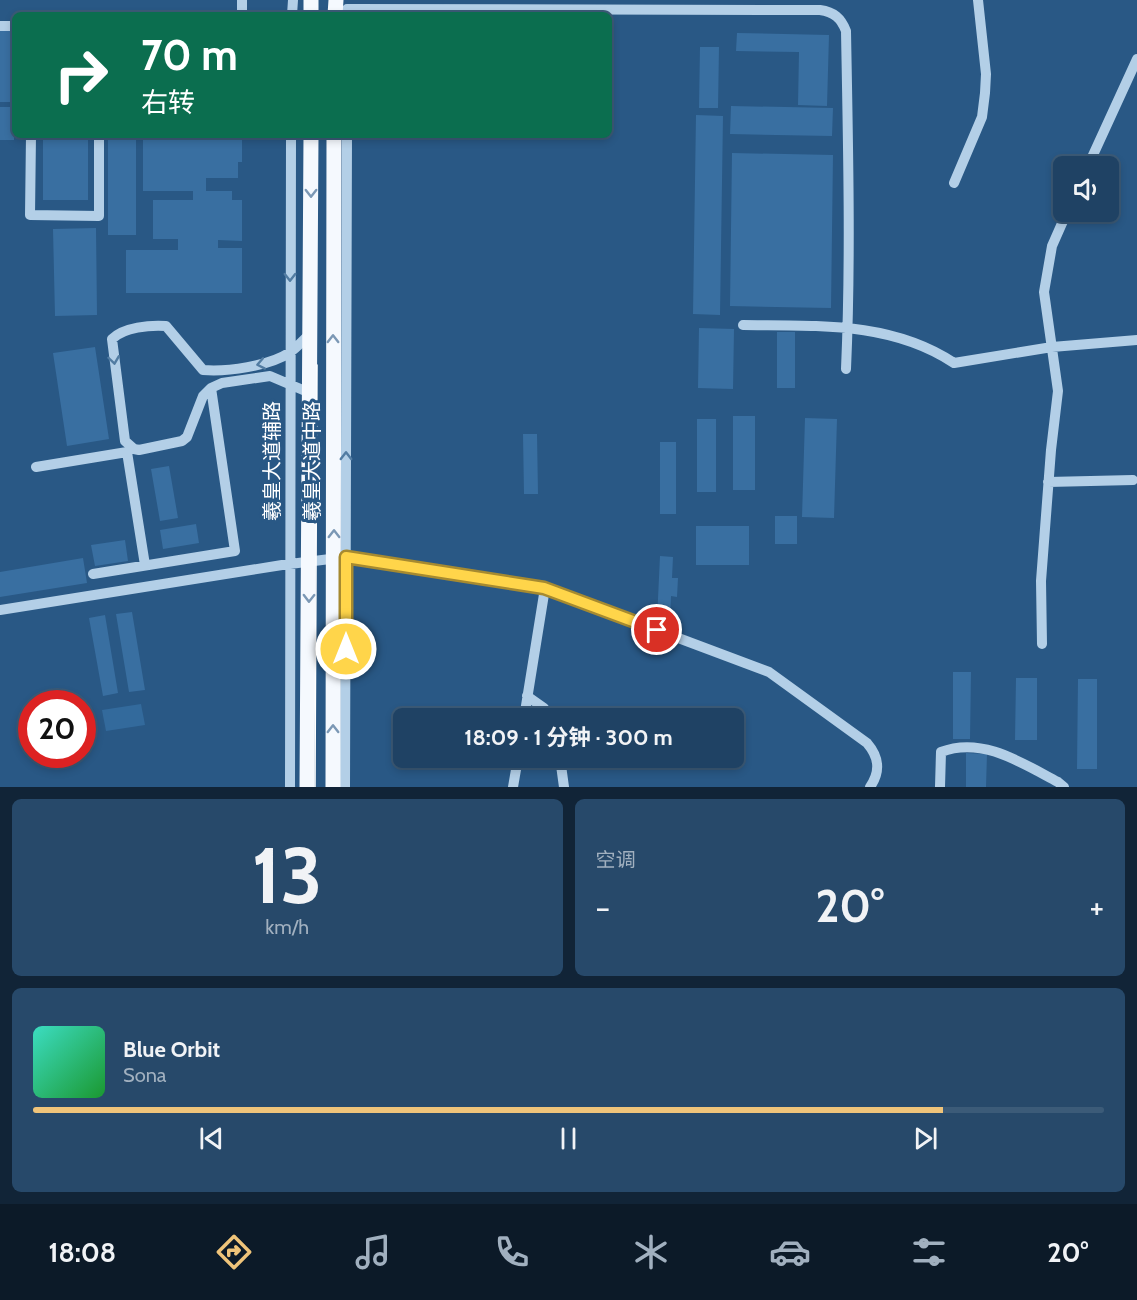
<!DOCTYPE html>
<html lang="zh">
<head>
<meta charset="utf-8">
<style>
	:root { --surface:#1f4264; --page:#27496a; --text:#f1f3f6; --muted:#a1b0bf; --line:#3c5b78; --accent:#efc47a }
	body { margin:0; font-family:Cabin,"Noto Sans SC",sans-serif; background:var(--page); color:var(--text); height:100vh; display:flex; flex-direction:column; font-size:22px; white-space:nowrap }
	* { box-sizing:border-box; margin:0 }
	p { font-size:20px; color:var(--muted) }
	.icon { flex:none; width:33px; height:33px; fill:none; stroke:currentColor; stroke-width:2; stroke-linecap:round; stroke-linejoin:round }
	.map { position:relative; height:787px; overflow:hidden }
	.details { display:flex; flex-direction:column; gap:12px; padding:12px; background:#112437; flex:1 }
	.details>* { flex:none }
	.guide { position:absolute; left:12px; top:12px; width:600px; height:126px; border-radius:9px; box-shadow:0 3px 9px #0003,0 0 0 2px var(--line); background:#0b6e4f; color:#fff; overflow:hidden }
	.fabs { position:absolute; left:1053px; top:156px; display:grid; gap:12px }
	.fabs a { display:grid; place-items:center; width:66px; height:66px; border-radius:9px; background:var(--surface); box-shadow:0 3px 9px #0003,0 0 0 2px var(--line); font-size:30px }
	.speed { position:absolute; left:18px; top:690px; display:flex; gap:12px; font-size:30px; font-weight:700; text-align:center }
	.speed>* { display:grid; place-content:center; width:78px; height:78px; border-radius:50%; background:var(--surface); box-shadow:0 3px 9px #0003,0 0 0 2px var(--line); line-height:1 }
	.speed .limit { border:9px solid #d22; background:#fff; color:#111 }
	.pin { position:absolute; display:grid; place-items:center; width:51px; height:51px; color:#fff; margin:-26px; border:3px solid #fff; border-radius:50%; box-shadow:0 2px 6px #0007 }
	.me { position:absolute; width:66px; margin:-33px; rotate:0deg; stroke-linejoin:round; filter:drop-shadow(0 0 4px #0008) }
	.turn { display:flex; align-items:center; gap:21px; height:126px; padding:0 30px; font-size:27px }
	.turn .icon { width:78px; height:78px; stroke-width:2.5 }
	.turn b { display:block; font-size:42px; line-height:51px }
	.big { font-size:45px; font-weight:700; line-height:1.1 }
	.details .widget { flex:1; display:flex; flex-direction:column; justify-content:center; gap:9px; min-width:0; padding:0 21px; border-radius:9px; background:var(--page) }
	.details .dial { align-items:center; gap:0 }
	.dial b { font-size:78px; line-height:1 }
	.song { display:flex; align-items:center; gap:18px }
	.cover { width:72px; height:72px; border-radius:9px; background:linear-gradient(135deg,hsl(170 70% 55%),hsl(130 70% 35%)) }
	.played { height:6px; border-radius:3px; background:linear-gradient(90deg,var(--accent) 85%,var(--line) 85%) }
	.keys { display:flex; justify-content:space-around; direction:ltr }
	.heat { display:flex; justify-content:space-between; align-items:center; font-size:33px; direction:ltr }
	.details .tiles { flex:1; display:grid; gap:12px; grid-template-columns:1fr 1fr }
	.widget:last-child { grid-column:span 2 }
	.trip { position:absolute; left:393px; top:708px; width:351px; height:60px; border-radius:9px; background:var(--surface); box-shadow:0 3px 9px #0003,0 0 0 2px var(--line); font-weight:700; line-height:60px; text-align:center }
	.dock { display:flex; height:96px; justify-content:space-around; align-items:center; background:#0c1a28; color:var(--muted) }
	.dock .icon { width:42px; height:42px }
	.dock .current { color:var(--accent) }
	.dock b { font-size:27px; color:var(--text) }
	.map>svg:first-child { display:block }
	.green { fill:#336a9c }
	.building { fill:#396fa1 }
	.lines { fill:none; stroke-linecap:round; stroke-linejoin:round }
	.minor { stroke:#b3cfe7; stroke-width:10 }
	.major { stroke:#f5f9fe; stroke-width:15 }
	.tram { stroke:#fff; stroke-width:1.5 }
	.oneway { stroke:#7b98b5 }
	.oneway2 { stroke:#527ca2 }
	.route-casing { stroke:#a68a30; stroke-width:15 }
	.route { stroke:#ffd54a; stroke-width:10 }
	.labels { text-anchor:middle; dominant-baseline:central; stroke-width:6; stroke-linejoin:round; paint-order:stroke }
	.street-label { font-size:20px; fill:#fff; stroke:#295885 }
</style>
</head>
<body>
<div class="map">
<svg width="1137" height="787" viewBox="0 0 1137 787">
	<rect width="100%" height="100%" fill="#295885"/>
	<path class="green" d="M141,704L145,725L106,731L102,710Z"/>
	<path class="building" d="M0,30H15V102H0Z
		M737,33L829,35L827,106L798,105L799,52L736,51Z
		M700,47H719L718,108H699Z
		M731,106L833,108L832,136L730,134Z
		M0,107H14V140H0Z
		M696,115L723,116L720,315L693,314Z
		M43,135H88V200H43Z
		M108,135H136V235H108Z
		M143,135H242V162H238V178H206V191H232V200H242V241L218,240V248H242V293H126V250H178V239H153V200H193V191H143Z
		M732,153L833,155L831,308L730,306Z
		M96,228L97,315L55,316L53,229Z
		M699,328L734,329L733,389L698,388Z
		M777,332H795V388H777Z
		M95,347L109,439L67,446L53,353Z
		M733,416H755V490H733Z
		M805,418L837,419L834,518L802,517Z
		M697,419H716V492H697Z
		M523,434H537L538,494H524Z
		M660,442H676V514H660Z
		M169,466L178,518L160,521L151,469Z
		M775,516H797V544H775Z
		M196,524L199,543L163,549L160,530Z
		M696,526H749V565H696Z
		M125,540L128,561L95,566L91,545Z
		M660,556L673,557L672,578H678L677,597L671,596L670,621L657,620Z
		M83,558L87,583L0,597V572Z
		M132,612L145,690L129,692L116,614Z
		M105,615L118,693L103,696L89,618Z
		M953,672H971L970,739H953Z
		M1016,678H1037V740H1015Z
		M1078,679H1097V769H1077Z
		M966,753L987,754L986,787H966Z"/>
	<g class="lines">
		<path class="minor" d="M347,9L820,10C834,12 841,18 846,31C848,144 851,257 846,369
			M242,15V0
			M292,15L293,0
			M0,26H15
			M31,135L30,215L99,216V135
			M1088,166L1137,59
			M954,183L982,117L985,93L986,74L978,0
			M743,325C815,326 891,321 954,363L1052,347L1137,340
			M310,393L270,376L222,383L211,388L203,396L187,437L182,441L139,450L134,449L125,441L112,339C124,327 150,325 166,326L203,370C227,372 269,366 289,353C297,348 303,340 310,334
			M36,467L127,452L145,565
			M1048,482L1133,480
			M93,574L235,551L211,388
			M0,610L282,565L346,557L545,588L769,672L867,743C879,757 881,771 870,787
			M1042,644L1041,581L1051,450L1058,391L1044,292L1052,246L1067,212
			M527,696L544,708L550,718
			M524,718L545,588
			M560,758L564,787
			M290,787L291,135
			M345,787L347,135
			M513,787L518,758
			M940,787L941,752C982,736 1022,763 1058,782L1064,787"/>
		<path class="major" d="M311,15V0
			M335,15L336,0
			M307,787L311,135
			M333,787L334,135"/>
		<path class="tram" d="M315,787L317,365"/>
	</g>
	<defs><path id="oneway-chevron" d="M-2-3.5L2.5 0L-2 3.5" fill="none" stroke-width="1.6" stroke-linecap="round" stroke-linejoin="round" transform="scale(1.5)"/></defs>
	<g class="oneway">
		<use href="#oneway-chevron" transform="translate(311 193) rotate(90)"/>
		<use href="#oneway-chevron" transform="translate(333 339) rotate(-90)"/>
		<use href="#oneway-chevron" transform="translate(334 534) rotate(-90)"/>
		<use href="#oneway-chevron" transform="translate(309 598) rotate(91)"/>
		<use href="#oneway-chevron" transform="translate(333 729) rotate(-90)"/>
	</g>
	<g class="oneway2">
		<use href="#oneway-chevron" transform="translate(290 277) rotate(90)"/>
		<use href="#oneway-chevron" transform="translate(114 360) rotate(82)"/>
		<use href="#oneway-chevron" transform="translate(261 364) rotate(169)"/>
		<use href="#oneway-chevron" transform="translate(346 456) rotate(-90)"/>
	</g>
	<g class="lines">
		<defs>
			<path id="route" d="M346,649V557L544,588L657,630"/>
		</defs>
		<use href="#route" class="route-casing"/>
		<use href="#route" class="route"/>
	</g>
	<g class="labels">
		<g class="street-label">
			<text transform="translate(272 461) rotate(-90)">羲皇大道辅路</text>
			<text transform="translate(312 461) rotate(-90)">羲皇大道中路</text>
		</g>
	</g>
</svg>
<div class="fabs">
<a><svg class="icon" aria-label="sound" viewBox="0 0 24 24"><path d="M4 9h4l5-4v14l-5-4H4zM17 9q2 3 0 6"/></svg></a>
</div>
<div class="speed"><div class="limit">20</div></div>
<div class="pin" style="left:657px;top:630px;background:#d93025"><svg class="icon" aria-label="arrive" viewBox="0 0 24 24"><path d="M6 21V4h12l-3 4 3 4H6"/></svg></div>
<svg class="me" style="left:346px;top:649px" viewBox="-20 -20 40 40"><circle r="17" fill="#ffd54a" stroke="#fff" stroke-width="3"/><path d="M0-11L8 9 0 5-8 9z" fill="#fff"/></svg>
<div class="trip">18:09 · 1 分钟 · 300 m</div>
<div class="guide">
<div class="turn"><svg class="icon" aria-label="right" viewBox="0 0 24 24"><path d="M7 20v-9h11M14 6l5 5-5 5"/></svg><div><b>70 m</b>右转</div></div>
</div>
</div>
<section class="details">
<div class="tiles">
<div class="widget dial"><b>13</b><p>km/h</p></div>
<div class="widget"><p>空调</p>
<div class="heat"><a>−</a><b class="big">20°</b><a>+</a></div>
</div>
<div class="widget">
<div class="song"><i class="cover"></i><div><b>Blue Orbit</b><p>Sona</p></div></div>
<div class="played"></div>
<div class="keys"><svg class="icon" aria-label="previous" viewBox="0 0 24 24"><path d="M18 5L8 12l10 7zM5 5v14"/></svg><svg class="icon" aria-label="pause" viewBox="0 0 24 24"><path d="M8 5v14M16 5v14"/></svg><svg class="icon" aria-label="next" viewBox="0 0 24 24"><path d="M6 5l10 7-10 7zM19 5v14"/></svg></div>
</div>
</div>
</section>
<nav class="dock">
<b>18:08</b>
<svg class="icon current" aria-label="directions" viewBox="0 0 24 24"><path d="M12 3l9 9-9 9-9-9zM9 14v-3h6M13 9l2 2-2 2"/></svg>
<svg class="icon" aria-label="music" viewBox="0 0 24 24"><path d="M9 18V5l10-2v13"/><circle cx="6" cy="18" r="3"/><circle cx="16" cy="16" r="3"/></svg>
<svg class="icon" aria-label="phone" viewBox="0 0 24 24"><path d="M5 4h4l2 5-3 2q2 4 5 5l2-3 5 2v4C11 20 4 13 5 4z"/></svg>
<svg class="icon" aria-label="climate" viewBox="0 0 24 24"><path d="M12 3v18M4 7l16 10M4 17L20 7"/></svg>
<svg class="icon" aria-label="car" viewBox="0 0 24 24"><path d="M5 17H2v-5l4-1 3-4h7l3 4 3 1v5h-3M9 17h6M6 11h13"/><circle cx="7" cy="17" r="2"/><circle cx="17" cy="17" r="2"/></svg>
<svg class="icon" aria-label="filters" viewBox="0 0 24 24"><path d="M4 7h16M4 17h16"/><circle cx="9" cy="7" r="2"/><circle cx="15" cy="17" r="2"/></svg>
<b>20°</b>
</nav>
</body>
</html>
